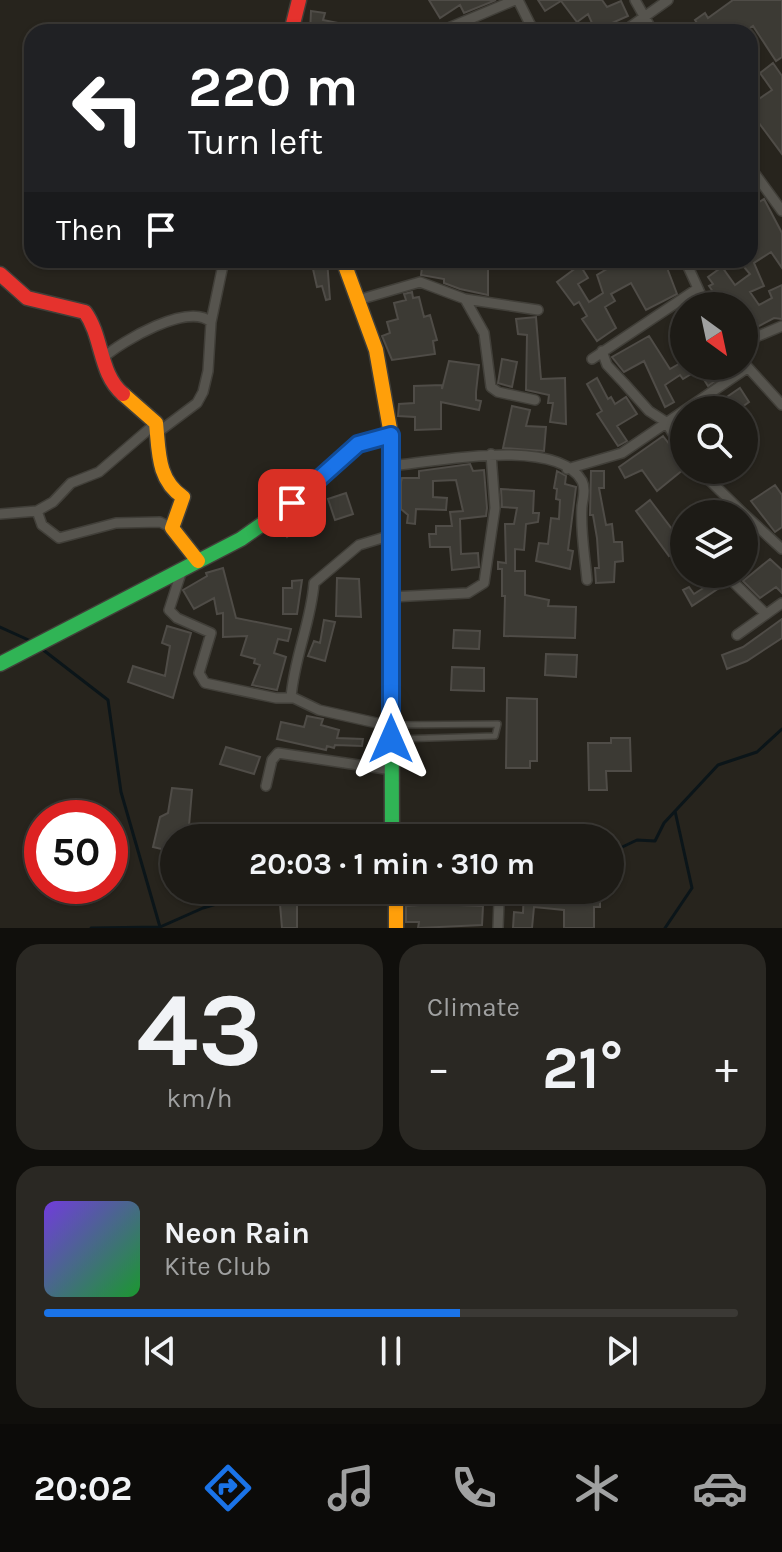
<!DOCTYPE html>
<html lang="en">
<head>
<meta charset="utf-8">
<style>
	:root { --surface:#1d1b16; --page:#2a2823; --text:#f1f3f6; --muted:#a0a1a1; --line:#3b3935; --accent:#1a73e8 }
	body { margin:0; font-family:Karla,sans-serif; background:var(--page); color:var(--text); height:100vh; display:flex; flex-direction:column; font-size:30px; white-space:nowrap }
	* { box-sizing:border-box; margin:0 }
	p { font-size:26px; color:var(--muted) }
	.icon { flex:none; width:44px; height:44px; fill:none; stroke:currentColor; stroke-width:2; stroke-linecap:round; stroke-linejoin:round }
	.map { position:relative; height:928px; overflow:hidden }
	.side { display:flex; flex-direction:column; gap:16px; padding:16px; background:#100f0c; flex:1 }
	.side>* { flex:none }
	.guide { position:absolute; left:24px; top:24px; width:734px; height:244px; border-radius:24px; box-shadow:0 2px 6px #0004,0 0 0 2px var(--line); background:#202124; color:#fff; overflow:hidden }
	.needle { width:52px; rotate:147deg }
	.tools { position:absolute; left:670px; top:292px; display:grid; gap:16px }
	.tools a { display:grid; place-items:center; width:88px; height:88px; border-radius:50%; background:var(--surface); box-shadow:0 2px 6px #0004,0 0 0 2px var(--line); font-size:40px }
	.speed { position:absolute; left:24px; top:800px; display:flex; gap:16px; font-size:40px; font-weight:700; text-align:center }
	.speed>* { display:grid; place-content:center; width:104px; height:104px; border-radius:50%; background:var(--surface); box-shadow:0 2px 6px #0004,0 0 0 2px var(--line); line-height:1 }
	.speed .limit { border:12px solid #d22; background:#fff; color:#111 }
	.pin { position:absolute; display:grid; place-items:center; width:68px; height:68px; color:#fff; margin:-34px; border-radius:16px; box-shadow:0 4px 12px #0006 }
	.me { position:absolute; width:88px; margin:-44px; rotate:0deg; stroke-linejoin:round; filter:drop-shadow(0 0 6px #0008) }
	.turn { display:flex; align-items:center; gap:28px; height:168px; padding:0 32px; font-size:36px }
	.turn .icon { width:104px; height:104px; stroke-width:2.5 }
	.turn b { display:block; font-size:56px; line-height:68px }
	.then { display:flex; align-items:center; height:76px; padding:0 32px; background:#0003; gap:16px; font-size:30px }
	.big { font-size:60px; font-weight:700; line-height:1.1 }
	.side .tile { flex:1; display:flex; flex-direction:column; justify-content:center; gap:12px; min-width:0; padding:0 28px; border-radius:24px; background:var(--page) }
	.side .dial { align-items:center; gap:0 }
	.dial b { font-size:104px; line-height:1 }
	.song { display:flex; align-items:center; gap:24px }
	.cover { width:96px; height:96px; border-radius:12px; background:linear-gradient(135deg,hsl(260 70% 55%),hsl(130 70% 35%)) }
	.played { height:8px; border-radius:4px; background:linear-gradient(90deg,var(--accent) 60%,var(--line) 60%) }
	.keys { display:flex; justify-content:space-around; direction:ltr }
	.heat { display:flex; justify-content:space-between; align-items:center; font-size:44px; direction:ltr }
	.side .tiles { flex:1; display:grid; gap:16px; grid-template-columns:1fr 1fr }
	.tile:last-child { grid-column:span 2 }
	.trip { position:absolute; left:160px; top:824px; width:464px; height:80px; border-radius:40px; background:var(--surface); box-shadow:0 2px 6px #0004,0 0 0 2px var(--line); font-weight:700; line-height:80px; text-align:center }
	.dock { display:flex; height:128px; justify-content:space-around; align-items:center; background:#0c0b09; color:var(--muted) }
	.dock .icon { width:56px; height:56px }
	.dock .on { color:var(--accent) }
	.dock b { font-size:36px; color:var(--text) }
	.map>svg:first-child { display:block }
	.lines { fill:none; stroke-linecap:round; stroke-linejoin:round }
	.stream { stroke:#0b1519; stroke-width:3 }
	.building { fill:#3c3a34; stroke:#4f4c47; stroke-width:2 }
	.lane-casing { stroke:#413f39; stroke-width:8 }
	.street-casing { stroke:#413f39; stroke-width:12 }
	.fast-casing { stroke:#413f39; stroke-width:17 }
	.slow-casing { stroke:#413f39; stroke-width:17 }
	.jam-casing { stroke:#413f39; stroke-width:17 }
	.lane { stroke:#56544e; stroke-width:5 }
	.street { stroke:#56544e; stroke-width:9 }
	.fast { stroke:#30b455; stroke-width:14 }
	.slow { stroke:#ff9f0a; stroke-width:14 }
	.jam { stroke:#e5322d; stroke-width:14 }
	.route-casing { stroke:#114b97; stroke-width:20 }
	.route { stroke:#1a73e8; stroke-width:14 }
</style>
</head>
<body>
<div class="map">
<svg width="782" height="928" viewBox="0 0 782 928">
	<rect width="100%" height="100%" fill="#27241d"/>
	<g class="lines">
		<path class="stream" d="M0,627L33,642
			M42,649L108,700L121,792L160,927
			M538,838L546,835L562,838
			M610,847L618,849L637,840L655,841L664,823L718,765L757,752L782,729
			M91,928L160,927L203,908L263,890
			M665,928L692,888L675,811"/>
	</g>
	<path class="building" d="M429,0H496L464,13L460,5L440,18Z
		M538,0H602L607,7L621,1L628,16L603,27L606,32H596L588,14L577,22L561,1L545,11Z
		M733,0H782V57L776,61L753,26L744,32H703L695,20L705,13L708,18Z
		M311,11L325,13L323,20L348,25L347,32H310Z
		M773,63L782,76V154L750,111V105L772,90L760,73Z
		M750,191L759,202L764,199L782,233V268L771,252L754,263L764,286L750,292L759,305L772,298L769,291L782,285V319L774,318L744,334V306H723L709,286L713,284L708,277L722,267L735,285L750,274L738,260H750Z
		M311,260H327L330,299L326,300L322,286L317,287Z
		M423,260H488V295L460,289L444,283V279L421,275Z
		M622,260H664L677,294L646,310L631,283L611,294L615,301L605,307L616,328L597,341L582,319L587,316L579,302L574,305L557,282L580,265L588,278L578,284L589,302L603,293L597,275Z
		M412,292L413,298L419,297L424,317L430,315L437,340L433,341L435,354L392,360L382,336L390,333L387,322L398,319L394,303L406,300L404,294Z
		M536,317L541,379L565,378L566,424L550,422L553,403H548L549,395L526,390L527,335L518,334L516,319Z
		M649,336L670,369L684,361V366H719L725,374L708,386L698,370L683,379L680,375L665,385L674,402L665,407L644,361L624,372L612,357Z
		M502,359L517,362L512,387L498,383Z
		M449,361L479,365L476,392V400L481,401L479,410L441,402V429L415,430V417L398,416L399,404L414,403V386L442,385V389Z
		M597,378L608,399L611,397L615,404L626,397L637,414L617,426L627,441L618,446L597,414L602,411L587,384Z
		M740,388L749,402L738,410H722L718,403Z
		M512,406L530,410L526,426L546,427L544,451L503,448Z
		M663,436L684,463V469L657,491L642,470L625,478L619,467Z
		M470,464L473,471L484,470L487,508L486,516L460,519L461,554L478,553L479,567L452,570L450,547H430L429,534H436V526H452L450,512L463,511L456,480L433,481V497L447,498L446,510L416,509L415,524L407,523L408,515L401,509V482L402,478H419V471Z
		M557,471L566,476L565,484L576,487L568,550L573,551L570,569L536,561L539,543L548,544L551,518L559,519L560,500L556,499L557,489L554,488Z
		M591,471H604V488H599L606,525L612,524L614,542H622L623,561L615,562L614,582L596,583L595,568H599L597,538L593,515H590Z
		M775,485L782,495V527L775,532L751,501Z
		M501,489L534,491L533,513H539L538,522L526,524L524,550L515,549V571H525V595L549,600L548,606L576,607L575,638L504,636L505,596H502V569H498V562L506,563L505,524H514L517,508L502,507Z
		M346,493L353,514L335,520L328,499Z
		M650,500L684,545L669,556L636,511Z
		M297,511L304,522L287,537L279,525Z
		M770,559L782,570V593L776,587L760,598L743,581Z
		M223,568L236,618L291,629L288,641L278,639L274,653L286,657L277,690L252,685L260,665L254,663L255,659L241,655L247,636L223,637V613L217,614L214,598L194,609L183,590L207,576L206,573Z
		M337,578L359,579L361,617L336,616Z
		M719,578L725,584L692,606L683,590L689,587L694,594Z
		M302,580L297,614H283V588H292V581Z
		M782,619V638L747,661L727,669L722,655L743,647Z
		M324,620L335,622L325,661L308,656L314,641L320,643Z
		M167,626L191,633L173,698L128,682L133,666L165,676L170,646L162,643Z
		M454,630L480,631L479,649L453,648Z
		M546,654L577,655L576,677L545,675Z
		M452,667L484,668V691L451,690Z
		M507,698L537,699V761H530V768H506Z
		M307,716L323,719L321,725L339,730L337,738L363,739L362,746L335,745L334,748L327,746L326,750L277,739L281,722L304,727Z
		M611,738H630L631,771H606L607,790H589L588,743H611Z
		M226,747L260,757L254,774L220,764Z
		M172,788L192,790L188,838H174V852L153,847L160,817L168,813Z
		M524,890L580,894L600,890V907H594V928H564V910L534,907L532,928H513L514,912L523,913Z
		M280,904H297V928H282Z
		M433,904L483,906L482,925L418,928L419,922H406V906Z"/>
	<g class="lines">
		<defs>
			<path id="lane" d="M393,725L498,724L495,736L396,739"/>
			<path id="street" d="M518,0L534,32
				M635,0L653,32
				M439,32L515,0
				M623,32L668,0
				M750,167L782,211
				M685,260L706,306
				M465,299L484,333L491,387L498,392L535,400
				M358,300L420,282L465,299L538,310
				M744,342L782,326
				M602,351L607,365L624,383L649,411L666,422L684,452
				M103,358C122,341 188,302 211,322
				M592,359L697,289
				M744,363L782,405
				M157,433L197,403L203,392L208,371L211,322L224,260
				M391,466C433,462 557,436 582,481C586,489 583,498 582,506C580,530 585,556 587,580
				M567,469L622,453L747,368
				M699,470L744,514
				M37,511L53,502L71,483L99,472L156,423
				M0,514L37,511L42,525L59,538L116,523L160,522L172,528
				M744,514L782,549
				M182,570L169,610L177,618L211,633L199,673L205,683L276,698H294L319,710L390,726
				M725,574L766,614
				M391,597L468,593L484,583L495,508L491,454
				M737,635L782,603
				M291,698C294,657 311,623 314,583L359,545L392,535
				M266,786L272,760L278,753L392,770
				M498,928L499,901"/>
			<path id="fast" d="M391,495L392,838
				M0,664L241,539L292,503L358,444L391,435"/>
			<path id="slow" d="M343,260L376,350L391,435V495
				M123,394L156,423C159,451 157,480 183,497L172,528L198,561
				M396,890V928"/>
			<path id="jam" d="M291,32L299,0
				M0,274L27,298L85,312C103,337 99,374 123,394"/>
		</defs>
		<use href="#lane" class="lane-casing"/>
		<use href="#street" class="street-casing"/>
		<use href="#fast" class="fast-casing"/>
		<use href="#slow" class="slow-casing"/>
		<use href="#jam" class="jam-casing"/>
		<use href="#lane" class="lane"/>
		<use href="#street" class="street"/>
		<use href="#fast" class="fast"/>
		<use href="#slow" class="slow"/>
		<use href="#jam" class="jam"/>
	</g>
	<g class="lines">
		<defs>
			<path id="route" d="M292,503L358,444L391,435V739"/>
		</defs>
		<use href="#route" class="route-casing"/>
		<use href="#route" class="route"/>
	</g>
</svg>
<div class="tools">
<a><svg class="needle" viewBox="-14 -14 28 28"><path d="M0-13l5 13h-10z" fill="#e53935"/><path d="M0 13l5-13h-10z" fill="#a0a1a1"/></svg></a>
<a><svg class="icon" aria-label="search" viewBox="0 0 24 24"><circle cx="10" cy="10" r="6"/><path d="M15 15l6 6"/></svg></a>
<a><svg class="icon" aria-label="layers" viewBox="0 0 24 24"><path d="M12 4l9 5-9 5-9-5zM3 14l9 5 9-5"/></svg></a>
</div>
<div class="speed"><div class="limit">50</div></div>
<div class="pin" style="left:292px;top:503px;background:#d93025"><svg class="icon" aria-label="arrive" viewBox="0 0 24 24"><path d="M6 21V4h12l-3 4 3 4H6"/></svg></div>
<svg class="me" style="left:391px;top:739px" viewBox="-20 -20 40 40"><path d="M0-17L14 15 0 8-14 15z" fill="#1a73e8" stroke="#fff" stroke-width="4"/></svg>
<div class="trip">20:03 · 1 min · 310 m</div>
<div class="guide">
<div class="turn"><svg class="icon" aria-label="left" viewBox="0 0 24 24"><path d="M17 20v-9H6M10 6l-5 5 5 5"/></svg><div><b>220 m</b>Turn left</div></div>
<div class="then">Then<svg class="icon" aria-label="arrive" viewBox="0 0 24 24"><path d="M6 21V4h12l-3 4 3 4H6"/></svg></div>
</div>
</div>
<section class="side">
<div class="tiles">
<div class="tile dial"><b>43</b><p>km/h</p></div>
<div class="tile"><p>Climate</p>
<div class="heat"><a>−</a><b class="big">21°</b><a>+</a></div>
</div>
<div class="tile">
<div class="song"><i class="cover"></i><div><b>Neon Rain</b><p>Kite Club</p></div></div>
<div class="played"></div>
<div class="keys"><svg class="icon" aria-label="previous" viewBox="0 0 24 24"><path d="M18 5L8 12l10 7zM5 5v14"/></svg><svg class="icon" aria-label="pause" viewBox="0 0 24 24"><path d="M8 5v14M16 5v14"/></svg><svg class="icon" aria-label="next" viewBox="0 0 24 24"><path d="M6 5l10 7-10 7zM19 5v14"/></svg></div>
</div>
</div>
</section>
<nav class="dock">
<b>20:02</b>
<svg class="icon on" aria-label="directions" viewBox="0 0 24 24"><path d="M12 3l9 9-9 9-9-9zM9 14v-3h6M13 9l2 2-2 2"/></svg>
<svg class="icon" aria-label="music" viewBox="0 0 24 24"><path d="M9 18V5l10-2v13"/><circle cx="6" cy="18" r="3"/><circle cx="16" cy="16" r="3"/></svg>
<svg class="icon" aria-label="phone" viewBox="0 0 24 24"><path d="M5 4h4l2 5-3 2q2 4 5 5l2-3 5 2v4C11 20 4 13 5 4z"/></svg>
<svg class="icon" aria-label="climate" viewBox="0 0 24 24"><path d="M12 3v18M4 7l16 10M4 17L20 7"/></svg>
<svg class="icon" aria-label="car" viewBox="0 0 24 24"><path d="M5 17H2v-5l4-1 3-4h7l3 4 3 1v5h-3M9 17h6M6 11h13"/><circle cx="7" cy="17" r="2"/><circle cx="17" cy="17" r="2"/></svg>
</nav>
</body>
</html>
